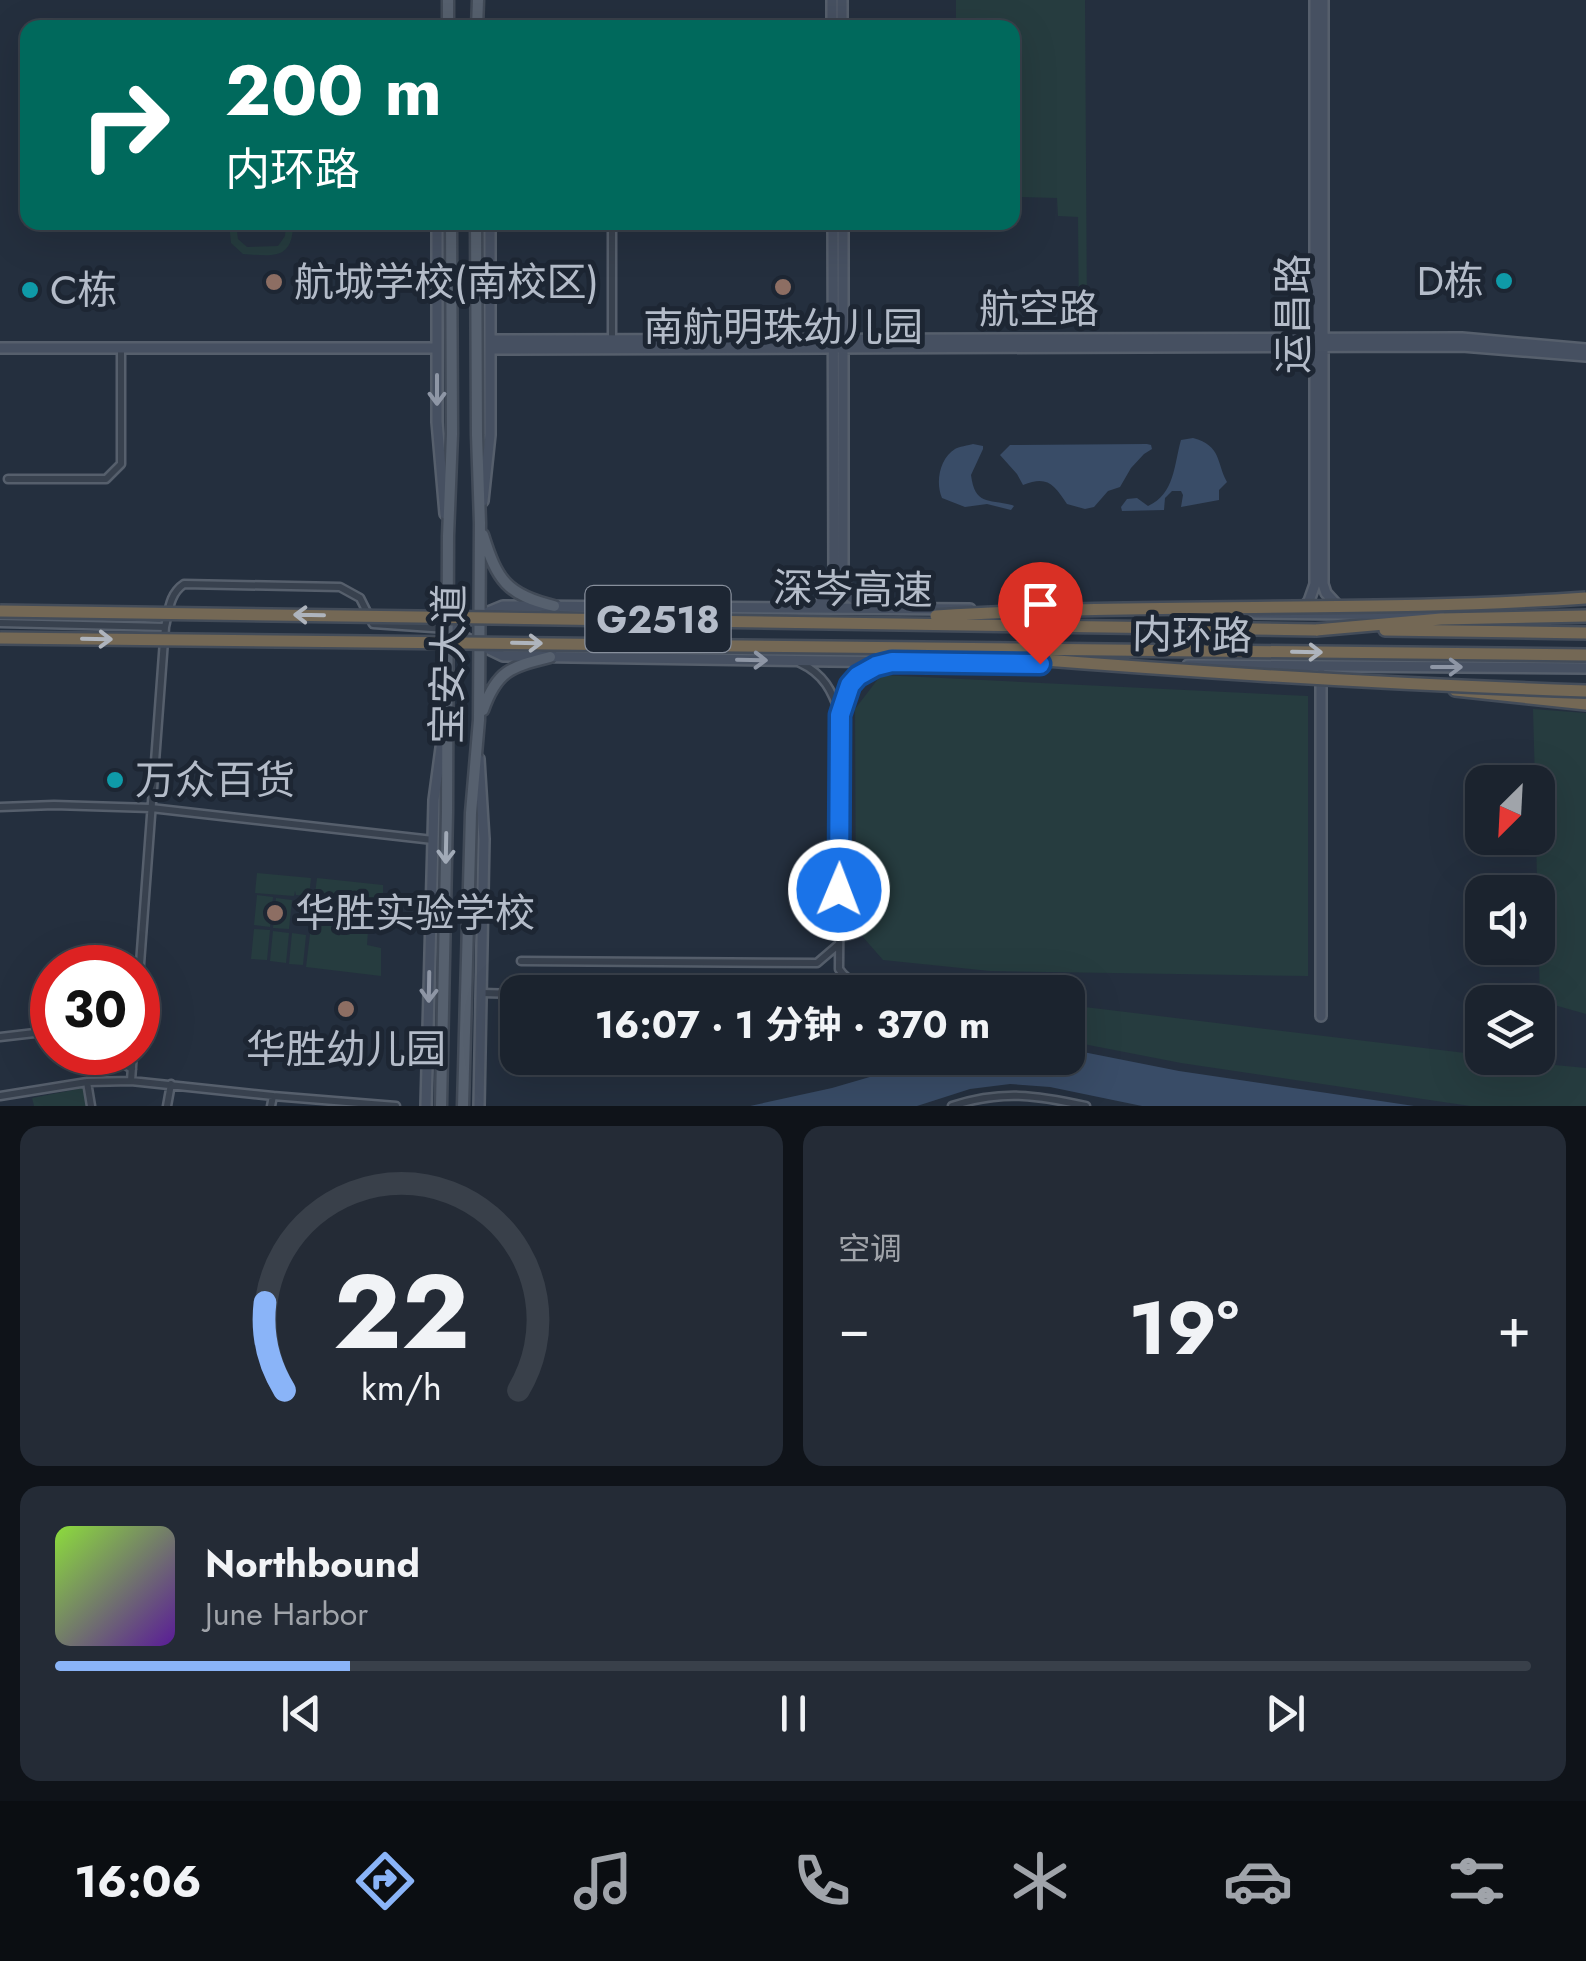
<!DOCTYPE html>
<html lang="zh">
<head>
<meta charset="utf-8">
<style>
	:root { --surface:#1b232e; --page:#242b36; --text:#f1f3f6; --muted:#a0a4aa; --line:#39404a; --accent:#8ab4f8 }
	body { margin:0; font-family:Jost,"Noto Sans SC",sans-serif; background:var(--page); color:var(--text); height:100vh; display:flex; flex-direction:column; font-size:38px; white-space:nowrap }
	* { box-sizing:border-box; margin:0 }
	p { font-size:32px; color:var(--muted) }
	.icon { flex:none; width:55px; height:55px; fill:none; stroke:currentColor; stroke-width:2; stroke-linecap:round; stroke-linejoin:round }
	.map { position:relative; height:1106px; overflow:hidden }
	.panel { display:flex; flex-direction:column; gap:20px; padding:20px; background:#0f1319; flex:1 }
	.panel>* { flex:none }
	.banner { position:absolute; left:20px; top:20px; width:1000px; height:210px; border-radius:20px; box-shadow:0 10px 40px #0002,0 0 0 2px var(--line); background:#00695c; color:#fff; overflow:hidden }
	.needle { width:65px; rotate:204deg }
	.controls { position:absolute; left:1465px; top:765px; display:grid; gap:20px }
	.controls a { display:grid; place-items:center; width:90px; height:90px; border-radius:20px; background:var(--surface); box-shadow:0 10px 40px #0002,0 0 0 2px var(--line); font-size:50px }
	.speed { position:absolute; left:30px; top:945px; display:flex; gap:20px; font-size:50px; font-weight:700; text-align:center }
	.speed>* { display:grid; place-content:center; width:130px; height:130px; border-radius:50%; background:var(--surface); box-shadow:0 10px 40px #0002,0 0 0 2px var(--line); line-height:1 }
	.speed .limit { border:15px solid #d22; background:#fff; color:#111 }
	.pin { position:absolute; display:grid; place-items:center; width:85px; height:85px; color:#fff; margin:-102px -42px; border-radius:50% 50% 50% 0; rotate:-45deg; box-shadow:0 0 10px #0007 }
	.pin .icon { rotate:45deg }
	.me { position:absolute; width:110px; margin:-55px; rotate:1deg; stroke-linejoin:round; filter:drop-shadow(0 0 8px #0008) }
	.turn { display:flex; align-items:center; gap:35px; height:210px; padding:0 40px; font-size:45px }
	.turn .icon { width:130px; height:130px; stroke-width:2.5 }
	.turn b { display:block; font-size:70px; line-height:85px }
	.big { font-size:75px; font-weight:700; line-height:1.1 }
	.panel .card { flex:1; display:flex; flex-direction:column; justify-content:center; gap:15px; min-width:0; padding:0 35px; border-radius:20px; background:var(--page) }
	.panel .dial { align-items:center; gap:0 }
	.dial svg { height:260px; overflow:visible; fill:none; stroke:var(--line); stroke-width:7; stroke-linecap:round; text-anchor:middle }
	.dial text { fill:var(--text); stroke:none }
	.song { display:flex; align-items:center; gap:30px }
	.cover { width:120px; height:120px; border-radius:15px; background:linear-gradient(135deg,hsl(90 70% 55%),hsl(270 70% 35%)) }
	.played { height:10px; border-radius:5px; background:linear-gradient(90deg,var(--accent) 20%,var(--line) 20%) }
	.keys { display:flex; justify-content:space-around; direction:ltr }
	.heat { display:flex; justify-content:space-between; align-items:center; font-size:55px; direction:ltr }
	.panel .tiles { flex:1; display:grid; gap:20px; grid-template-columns:1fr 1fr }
	.card:last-child { grid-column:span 2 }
	.trip { position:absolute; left:500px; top:975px; width:585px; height:100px; border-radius:20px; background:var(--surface); box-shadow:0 10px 40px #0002,0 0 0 2px var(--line); font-weight:700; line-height:100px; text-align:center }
	.tabs { display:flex; height:160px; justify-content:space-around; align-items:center; background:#0b0e12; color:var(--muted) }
	.tabs .icon { width:70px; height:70px }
	.tabs .current { color:var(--accent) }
	.tabs b { font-size:45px; color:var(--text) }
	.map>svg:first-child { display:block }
	.green { fill:#263c3f }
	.water { fill:#394c67 }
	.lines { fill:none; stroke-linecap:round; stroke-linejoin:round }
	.street-casing { stroke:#565f6c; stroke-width:11 }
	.secondary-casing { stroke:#565f6c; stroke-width:14 }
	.primary-casing { stroke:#414a57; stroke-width:15 }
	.highway-casing { stroke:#434c59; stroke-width:16 }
	.street { stroke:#38414e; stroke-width:6 }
	.secondary { stroke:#465061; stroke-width:9 }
	.primary { stroke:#56606e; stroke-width:10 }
	.highway { stroke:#746855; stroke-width:11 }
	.highway-bridge-casing { stroke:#434c59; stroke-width:16; stroke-linecap:butt }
	.highway-bridge { stroke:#746855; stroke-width:11 }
	.oneway { stroke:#8e96a5 }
	.oneway2 { stroke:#aeb4bd }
	.oneway3 { stroke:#a1aab7 }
	.route-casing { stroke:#114b97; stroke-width:25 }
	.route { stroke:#1a73e8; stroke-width:18 }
	.culture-dot { fill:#0f9aa8; stroke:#1d2633; stroke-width:4 }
	.education-dot { fill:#8d6e63; stroke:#1d2633; stroke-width:4 }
	.labels { text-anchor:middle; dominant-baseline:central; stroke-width:10; stroke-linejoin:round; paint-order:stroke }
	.shield { fill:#1d2633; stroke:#878f9c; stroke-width:2.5 }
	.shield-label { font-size:38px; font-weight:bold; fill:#b4bcc9 }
	.poi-label { font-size:40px; fill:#b4bcc9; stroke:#1d2633; text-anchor:start }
	.street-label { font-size:40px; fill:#b4bcc9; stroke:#1d2633 }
</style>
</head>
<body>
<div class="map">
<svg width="1586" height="1106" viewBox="0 0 1586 1106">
	<rect width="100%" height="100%" fill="#242f3e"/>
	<path class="green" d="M956,0H1085L1087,324H1079L1078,217L1058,216L1057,198L1020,197V208H1013L1012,28L956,27Z
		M229,223H236L238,239L247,247L278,246L285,236L286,223H293C293,260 274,256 243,254L231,243Z
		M881,675L1308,696V976L990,971L883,960L856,929L855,709Z
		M1533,709L1586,713V1014L1540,1001L1536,838L1538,782H1535Z
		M257,873L311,878L309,896L296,895L295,891L294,896L255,893Z
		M317,878L383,885V915H369L367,945L381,948V976L306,967Z
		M257,895L273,897L270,927L254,925Z
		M276,898L292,900L289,929L273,928Z
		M254,929L270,930L267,960L251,959Z
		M273,931L289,933L286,963L270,961Z
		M292,933L306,935L303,965L289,964Z
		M1068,1005L1482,1055V1058L1586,1068V1106H1470L1181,1063L1068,1041Z
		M83,1088L87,1106H34L32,1098Z"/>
	<path class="water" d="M1193,438C1222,446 1216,462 1227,482L1219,490V500L1181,507L1183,495L1181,491H1172L1165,498L1164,510L1122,511L1121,507L1127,499L1137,498L1148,506C1175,494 1174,464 1181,440Z
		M973,444L983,446V449L971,475C975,505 987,499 1012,505L1014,506L1011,510L987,504L965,507L942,498C935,482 940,458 955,449C958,447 969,445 973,444Z
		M1147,444L1151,445L1152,449L1144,454L1131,468L1120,487L1108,491L1094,507L1085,509L1067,504C1054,484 1047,475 1023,485L1017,474L1000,455L1010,445Z
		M1068,1049L1179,1071L1414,1106H1142L1050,1087L1010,1084L970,1089L917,1106H750L832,1088L935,1058H1068Z"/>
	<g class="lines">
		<defs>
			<path id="street" d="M612,222V340
				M8,479H106L121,464V348
				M0,623L165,627
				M800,663C824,674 832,691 840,714
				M881,665C854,672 847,690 841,715L839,969C850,986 870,987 889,990
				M0,807L54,805L151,808L433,840
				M521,961L817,963L838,945
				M138,991L165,627C169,611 169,594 184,584L340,587L360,598L373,624L447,629
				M482,993L518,994
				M0,1037L52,1031
				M104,1052L132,1069
				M131,1081L133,1052
				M87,1082L91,1106
				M0,1096L87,1082L131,1081L273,1096L396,1106
				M167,1106L171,1084
				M271,1106L273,1096
				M952,1106C1002,1090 1036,1095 1086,1106"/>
			<path id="secondary" d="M832,0V28
				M842,0V28
				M1323,0V584L1326,593L1338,606
				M437,222V422L445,514
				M843,222V577L849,595L863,607
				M491,340L1462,338L1586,349
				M0,348H437
				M491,349L1462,346L1586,356
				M483,501L490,435V222
				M815,608L828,595L834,577L833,222
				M1303,608L1309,601L1315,584V0
				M1255,613L1440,615
				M447,629L503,656L1028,664
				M447,629L503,606L970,609
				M1188,665L1586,668
				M1321,1016V674
				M426,1106L434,800L443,733
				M479,1106L484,839L479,759"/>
			<path id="primary" d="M448,28V0
				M477,28L478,0
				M483,535C497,580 507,595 554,606
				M483,710C497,670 511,667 550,657
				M441,1106L447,812L448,536L452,434L451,222
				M463,1106L471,813L479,720L480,523L477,435L476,222"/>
			<path id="highway" d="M1316,630L1441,619L1586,616
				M1385,630L1586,633
				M1455,690L1586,704"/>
		</defs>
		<use href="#street" class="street-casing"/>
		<use href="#secondary" class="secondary-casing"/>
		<use href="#primary" class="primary-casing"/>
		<use href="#highway" class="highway-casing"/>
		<use href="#street" class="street"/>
		<use href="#secondary" class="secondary"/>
		<use href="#primary" class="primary"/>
		<use href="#highway" class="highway"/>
		<defs>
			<path id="highway-bridge" d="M0,611L1316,630
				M936,616C1152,602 1369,613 1586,598
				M0,638L1586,655
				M969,654C1174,671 1380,684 1586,691"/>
		</defs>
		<use href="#highway-bridge" class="highway-bridge-casing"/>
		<use href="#highway-bridge" class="highway-bridge"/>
	</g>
	<defs><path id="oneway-shaft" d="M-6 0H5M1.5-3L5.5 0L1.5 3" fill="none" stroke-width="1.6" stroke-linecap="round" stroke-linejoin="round" transform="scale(2.5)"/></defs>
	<g class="oneway">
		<use href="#oneway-shaft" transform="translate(437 390) rotate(90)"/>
		<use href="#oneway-shaft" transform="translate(752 660) rotate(1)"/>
		<use href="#oneway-shaft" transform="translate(1447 667)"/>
		<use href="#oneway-shaft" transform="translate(429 987) rotate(91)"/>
	</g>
	<g class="oneway2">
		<use href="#oneway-shaft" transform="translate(309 615) rotate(-179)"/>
		<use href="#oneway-shaft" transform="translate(97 639) rotate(1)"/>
		<use href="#oneway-shaft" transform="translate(527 643) rotate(1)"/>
		<use href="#oneway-shaft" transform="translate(1307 652) rotate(1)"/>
	</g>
	<use class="oneway3" href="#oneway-shaft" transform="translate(446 848) rotate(91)"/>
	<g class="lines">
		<defs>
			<path id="route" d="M839,890L840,715L850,685L858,676L876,666L892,662L1040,664"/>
		</defs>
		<use href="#route" class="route-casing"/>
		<use href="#route" class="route"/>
	</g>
	<g class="culture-dot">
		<circle cx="1504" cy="281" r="10"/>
		<circle cx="30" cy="290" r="10"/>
		<circle cx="115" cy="780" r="10"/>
	</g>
	<g class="education-dot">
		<circle cx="274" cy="282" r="10"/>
		<circle cx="783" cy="287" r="10"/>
		<circle cx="275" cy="913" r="10"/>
		<circle cx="346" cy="1009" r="10"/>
	</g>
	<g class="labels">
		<rect class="shield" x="585.5" y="586" width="145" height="66" rx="8"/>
		<g class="shield-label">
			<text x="658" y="619">G2518</text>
		</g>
		<g class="poi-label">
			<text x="1484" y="281" text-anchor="end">D栋</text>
			<text x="294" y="282">航城学校(南校区)</text>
			<text x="50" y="290">C栋</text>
			<text x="783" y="327" text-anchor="middle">南航明珠幼儿园</text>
			<text x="135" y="780">万众百货</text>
			<text x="295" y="913">华胜实验学校</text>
			<text x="346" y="1049" text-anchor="middle">华胜幼儿园</text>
		</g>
		<g class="street-label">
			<text x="1039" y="309">航空路</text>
			<text transform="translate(1293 314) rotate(-90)">运昌路</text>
			<text transform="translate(853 589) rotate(1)">深岑高速</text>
			<text transform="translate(1192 635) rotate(1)">内环路</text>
			<text transform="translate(448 664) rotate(-89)">宝安大道</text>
		</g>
	</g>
</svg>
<div class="controls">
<a><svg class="needle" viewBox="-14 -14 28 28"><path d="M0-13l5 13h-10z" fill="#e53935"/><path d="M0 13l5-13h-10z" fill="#a0a4aa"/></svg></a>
<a><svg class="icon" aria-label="sound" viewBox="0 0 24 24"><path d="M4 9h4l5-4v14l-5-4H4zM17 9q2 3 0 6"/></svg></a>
<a><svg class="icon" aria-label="layers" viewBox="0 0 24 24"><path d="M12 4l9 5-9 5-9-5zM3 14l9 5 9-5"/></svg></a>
</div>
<div class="speed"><div class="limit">30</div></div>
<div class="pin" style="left:1040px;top:664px;background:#d93025"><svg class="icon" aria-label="arrive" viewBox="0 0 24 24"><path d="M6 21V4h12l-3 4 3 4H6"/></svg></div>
<svg class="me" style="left:839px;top:890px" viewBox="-20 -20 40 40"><circle r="17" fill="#1a73e8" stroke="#fff" stroke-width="3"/><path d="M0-11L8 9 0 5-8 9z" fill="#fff"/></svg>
<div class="trip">16:07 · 1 分钟 · 370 m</div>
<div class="banner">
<div class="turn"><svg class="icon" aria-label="right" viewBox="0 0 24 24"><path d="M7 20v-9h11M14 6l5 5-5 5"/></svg><div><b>200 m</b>内环路</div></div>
</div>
</div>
<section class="panel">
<div class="tiles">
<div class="card dial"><svg viewBox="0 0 100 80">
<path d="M14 69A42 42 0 1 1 86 69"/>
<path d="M14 69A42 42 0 0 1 8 42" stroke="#8ab4f8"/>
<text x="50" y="56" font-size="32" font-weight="700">22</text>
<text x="50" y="72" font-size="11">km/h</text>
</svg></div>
<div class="card"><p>空调</p>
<div class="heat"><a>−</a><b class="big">19°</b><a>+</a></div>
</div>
<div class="card">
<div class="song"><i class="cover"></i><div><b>Northbound</b><p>June Harbor</p></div></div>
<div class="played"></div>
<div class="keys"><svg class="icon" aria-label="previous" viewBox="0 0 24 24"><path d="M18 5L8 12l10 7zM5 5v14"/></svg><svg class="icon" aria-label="pause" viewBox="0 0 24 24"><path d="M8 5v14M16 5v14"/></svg><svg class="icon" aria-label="next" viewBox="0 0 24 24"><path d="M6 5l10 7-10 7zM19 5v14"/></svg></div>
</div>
</div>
</section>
<nav class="tabs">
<b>16:06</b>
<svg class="icon current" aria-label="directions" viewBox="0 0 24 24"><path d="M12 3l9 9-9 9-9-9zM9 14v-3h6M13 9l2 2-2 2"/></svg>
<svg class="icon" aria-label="music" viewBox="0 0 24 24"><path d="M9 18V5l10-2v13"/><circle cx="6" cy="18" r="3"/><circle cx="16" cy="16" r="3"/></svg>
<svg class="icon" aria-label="phone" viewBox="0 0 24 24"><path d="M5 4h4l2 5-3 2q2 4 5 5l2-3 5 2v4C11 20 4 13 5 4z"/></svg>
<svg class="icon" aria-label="climate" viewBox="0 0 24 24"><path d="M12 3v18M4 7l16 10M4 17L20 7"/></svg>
<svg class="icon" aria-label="car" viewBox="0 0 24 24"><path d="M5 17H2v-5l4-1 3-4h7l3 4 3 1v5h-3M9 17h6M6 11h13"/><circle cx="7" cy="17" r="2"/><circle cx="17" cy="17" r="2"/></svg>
<svg class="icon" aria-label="filters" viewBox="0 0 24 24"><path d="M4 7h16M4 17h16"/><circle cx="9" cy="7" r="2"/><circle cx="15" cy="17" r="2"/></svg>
</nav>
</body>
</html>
